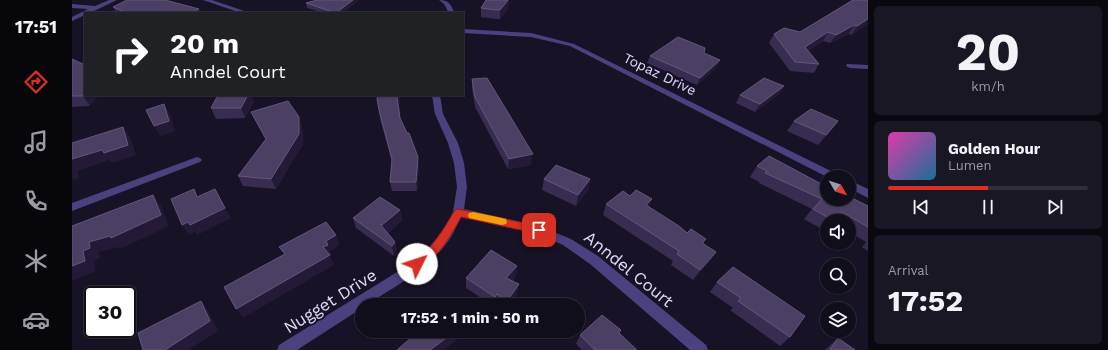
<!DOCTYPE html>
<html lang="en">
<head>
<meta charset="utf-8">
<style>
	:root { --surface:#110e1c; --page:#1a1725; --text:#f1f3f6; --muted:#9c9ca3; --line:#302e3b; --accent:#d93025 }
	body { margin:0; font-family:"Work Sans",sans-serif; background:var(--page); color:var(--text); height:100vh; display:flex; flex-direction:column; font-size:15px; white-space:nowrap }
	* { box-sizing:border-box; margin:0 }
	p { font-size:13px; color:var(--muted) }
	.icon { flex:none; width:22px; height:22px; fill:none; stroke:currentColor; stroke-width:2; stroke-linecap:round; stroke-linejoin:round }
	.map { position:relative; flex:1; overflow:hidden }
	.details { display:flex; flex-direction:column; gap:6px; padding:6px; background:#09080f; width:240px }
	.details>* { flex:none }
	.hud { position:absolute; left:12px; top:12px; width:380px; height:84px; border-radius:0px; box-shadow:0 1px 3px #0004,0 0 0 1px var(--line); background:#202124; color:#fff; overflow:hidden }
	.needle { width:26px; rotate:129deg }
	.buttons { position:absolute; left:748px; top:170px; display:grid; gap:8px }
	.buttons a { display:grid; place-items:center; width:36px; height:36px; border-radius:50%; background:var(--surface); box-shadow:0 1px 3px #0004,0 0 0 1px var(--line); font-size:20px }
	.speed { position:absolute; left:12px; top:286px; display:flex; gap:8px; font-size:20px; font-weight:700; text-align:center }
	.speed>* { display:grid; place-content:center; width:52px; height:52px; border-radius:50%; background:var(--surface); box-shadow:0 1px 3px #0004,0 0 0 1px var(--line); line-height:1 }
	.speed .limit { border:2px solid #111; border-radius:6px; background:#fff; color:#111 }
	.pin { position:absolute; display:grid; place-items:center; width:34px; height:34px; color:#fff; margin:-17px; border-radius:8px; box-shadow:0 2px 6px #0006 }
	.me { position:absolute; width:44px; margin:-22px; rotate:49deg; stroke-linejoin:round; filter:drop-shadow(0 0 3px #0008) }
	.turn { display:flex; align-items:center; gap:14px; height:84px; padding:0 20px; font-size:18px }
	.turn .icon { width:52px; height:52px; stroke-width:2.5 }
	.turn b { display:block; font-size:28px; line-height:34px }
	.big { font-size:30px; font-weight:700; line-height:1.1 }
	.details .tile { flex:1; display:flex; flex-direction:column; justify-content:center; gap:6px; min-width:0; padding:0 14px; border-radius:6px; background:var(--page) }
	.details .dial { align-items:center; gap:0 }
	.dial b { font-size:52px; line-height:1 }
	.song { display:flex; align-items:center; gap:12px }
	.cover { width:48px; height:48px; border-radius:6px; background:linear-gradient(135deg,hsl(320 70% 55%),hsl(200 70% 35%)) }
	.played { height:4px; border-radius:2px; background:linear-gradient(90deg,var(--accent) 50%,var(--line) 50%) }
	.keys { display:flex; justify-content:space-around; direction:ltr }
	.trip { position:absolute; left:283px; top:298px; width:230px; height:40px; border-radius:20px; background:var(--surface); box-shadow:0 1px 3px #0004,0 0 0 1px var(--line); font-weight:700; line-height:40px; text-align:center }
	main { display:flex; flex:1; min-height:0 }
	.dock { display:flex; flex-direction:column; width:72px; justify-content:space-around; align-items:center; background:#07060b; color:var(--muted) }
	.dock .icon { width:28px; height:28px }
	.dock .on { color:var(--accent) }
	.dock b { font-size:18px; color:var(--text) }
	.map>svg:first-child { display:block }
	.lines { fill:none; stroke-linecap:round; stroke-linejoin:round }
	.street { fill:#4b417f; fill-rule:evenodd }
	.wall { fill:#392c51 }
	.shaded-wall { fill:#241a38 }
	.building { fill:#4b3f63; stroke:#63577b }
	.route { fill:#d93025; stroke:#8d1f18 }
	.slow { fill:#f59e0b }
	.labels { text-anchor:middle; dominant-baseline:central; stroke-width:4; stroke-linejoin:round; paint-order:stroke }
	.street-label { font-size:14px; fill:#e2d9fb; stroke:#171225 }
	.near-street-label { font-size:17px; fill:#e2d9fb; stroke:#171225 }
</style>
</head>
<body>
<main>
<nav class="dock">
<b>17:51</b>
<svg class="icon on" aria-label="directions" viewBox="0 0 24 24"><path d="M12 3l9 9-9 9-9-9zM9 14v-3h6M13 9l2 2-2 2"/></svg>
<svg class="icon" aria-label="music" viewBox="0 0 24 24"><path d="M9 18V5l10-2v13"/><circle cx="6" cy="18" r="3"/><circle cx="16" cy="16" r="3"/></svg>
<svg class="icon" aria-label="phone" viewBox="0 0 24 24"><path d="M5 4h4l2 5-3 2q2 4 5 5l2-3 5 2v4C11 20 4 13 5 4z"/></svg>
<svg class="icon" aria-label="climate" viewBox="0 0 24 24"><path d="M12 3v18M4 7l16 10M4 17L20 7"/></svg>
<svg class="icon" aria-label="car" viewBox="0 0 24 24"><path d="M5 17H2v-5l4-1 3-4h7l3 4 3 1v5h-3M9 17h6M6 11h13"/><circle cx="7" cy="17" r="2"/><circle cx="17" cy="17" r="2"/></svg>
</nav>
<div class="map">
<svg width="796" height="350" viewBox="0 0 796 350">
	<rect width="100%" height="100%" fill="#171225"/>
	<g class="lines">
		<path class="street" d="M37,0H45L18,13H13V15L0,21V17L16,9L0,8V4L23,6Z
			M131,0H140L178,13H169Z
			M367,0C378,0 378,5 383,13H377L372,4Z
			M391,29L459,33L502,44L767,175L768,177H755L498,46L459,37L391,33Z
			M775,64L796,65V69L778,68L774,66Z
			M360,95H368L371,114L386,143L392,163L395,187L392,209L467,226L499,239L526,256L634,345L636,350H618L518,264L491,245L465,234L389,217C386,223 383,230 379,237C360,267 324,286 294,305H290V308L225,350H205L207,345L330,269L353,252L371,231L381,212L385,187L382,163L376,143L363,114Z
			M125,157L128,158L130,160L128,162L0,211V203Z
			M777,180L796,189V198L777,188Z"/>
	</g>
	<path class="wall" d="M245,0H287L271,13H252L235,8L234,3Z
		M437,0L436,8L428,19H424L409,17V8Z
		M781,0L796,24L779,35L777,34L758,43L751,41L736,51L747,64L742,73L718,71L697,43L702,34L728,32Z
		M41,7L127,9L128,13H45L44,12Z
		M632,53L648,60L645,67L625,85L575,63L578,56Z
		M0,59L18,106L0,107Z
		M400,79L459,165L436,169L403,107L400,89Z
		M712,86L707,94L683,112L664,103L668,95Z
		M182,101L173,118L144,119L139,108Z
		M327,106L328,118L347,166L345,191H320L318,182L320,162L308,119L307,110Z
		M179,112L230,127L231,144L204,189L171,186L166,176L194,140L184,122Z
		M722,121H766L759,131L746,145L715,131Z
		M685,166L755,199L796,206V251L790,247L794,242L777,232V221H755V229L753,231L732,219L740,209L687,183V182L678,177Z
		M472,179H518L516,190L504,206L470,190Z
		M558,196L580,199L577,207L615,233L634,239L631,244L644,252L637,262L621,280L599,265L601,261L531,215L534,204Z
		M328,210L330,220L316,233L323,242L325,253L322,256L284,228L281,218Z
		M445,266L444,276L440,281L445,294L438,305H426L424,304L423,305H420L394,288V278Z
		M661,267L718,337L708,346L658,310L661,308L638,292L645,282Z
		M335,331H390V336L338,339L336,336Z
		M547,333L565,350H510L504,344L508,335Z
		M766,338L783,350H753L755,348Z"/>
	<path class="shaded-wall" d="M281,0H287L271,13H264Z
		M437,0L436,8L428,19V10Z
		M127,9L128,13H122L121,12Z
		M796,19V24L779,35L785,26Z
		M782,25L777,34L758,43L764,35Z
		M756,32L751,41L728,56L733,47Z
		M648,60L645,67L625,85L628,78Z
		M712,86L707,94L683,112L688,104Z
		M13,93V95H27L18,106L11,96Z
		M176,95H179L182,101L173,118L169,108Z
		M326,95H329L327,106L325,97Z
		M92,104L98,114L103,131L88,136L82,126Z
		M227,117L230,127L231,144L204,189L199,179Z
		M766,121L759,131L746,145L754,135Z
		M51,127L58,137L64,155L40,163L37,160L6,171L7,178L0,180V159Z
		M461,154L459,165L436,169L437,159Z
		M346,157L347,166L345,191L344,182Z
		M518,179L516,190L504,206L506,195Z
		M143,189L159,218L125,235L123,232L117,235L110,225Z
		M81,195L89,206L97,226L48,249L47,247L27,252L28,258L22,261L24,271L0,281V266L17,242L38,236Z
		M580,199L576,210L574,205Z
		M328,210L330,220L313,235L310,225Z
		M264,235L268,245L258,251L260,255H258L262,265L171,318L164,309L251,247L254,241Z
		M323,242L325,253L322,256L320,246Z
		M644,252L637,262L621,280L628,270Z
		M445,266L444,276L433,288L434,278Z
		M447,284L445,294L438,305H435V301Z
		M425,294L424,304L423,305H422L423,297Z
		M129,301L136,311L146,331L116,350H93Z
		M384,331H390V336L371,350H358Z"/>
	<path class="building" d="M55,0H93L127,9L121,12L127,13H55L41,7Z
		M245,0H281L264,13L234,3Z
		M414,0H436L428,10H424L409,8Z
		M781,0H796V19L785,26L782,25L764,35L756,32L733,47L747,64L723,62L702,34L712,28L728,32Z
		M606,37L633,48L632,53L648,60L628,78L578,56Z
		M0,59L13,65V93L11,96H0Z
		M415,78L461,154L437,159L403,97L400,79Z
		M692,78L712,86L688,104L668,95Z
		M146,95H176L169,108H139Z
		M306,95H326L325,97L328,118L335,133H337L346,157L344,182H318L320,159L307,110L305,99Z
		M216,101L227,117V134L199,179L166,176L194,139L179,112Z
		M92,104L97,121L82,126L74,110Z
		M739,109L766,121L754,135L722,121Z
		M51,127L56,145L32,153L30,150L0,159V143Z
		M697,156L755,187V199H777L780,198L796,206V227L770,212L762,221L741,209L750,199L693,173L695,171L685,166Z
		M484,165L518,179L506,195L472,179Z
		M122,189L125,197L143,189L153,208L118,225L116,222L110,225L99,199Z
		M564,190L580,199L574,205L607,226L615,233L619,229L634,239L630,243L644,252L628,270L605,254L607,251L534,204L551,191L558,196Z
		M81,195L89,215L39,238L38,236L17,242L18,248L11,251L13,261L0,266V226Z
		M308,197L328,210L310,225L308,224L323,242L320,246L281,218Z
		M254,222L264,235L254,241L256,245L251,247L258,255L164,309L152,287L213,254L207,247Z
		M419,250L445,266L434,278L447,284L435,301L425,294L423,297L394,278Z
		M661,267L733,316L718,337L666,301L669,298L645,282Z
		M129,301L138,321L93,350H71L66,333Z
		M371,303L373,305H368Z
		M530,315L549,330L547,333L565,350H523L508,335Z
		M337,331H384L358,350H325L341,336Z
		M766,338L783,350H758Z"/>
	<path class="route" d="M386,209L467,226L470,228L472,230L470,233L467,234L389,217C383,229 358,273 342,267L340,264C343,258 349,256 354,251C366,239 374,225 383,210Z"/>
	<path class="slow" d="M401,212L430,218L434,219L435,222L434,224L430,225L397,218L396,215L397,213Z"/>
	<g class="labels">
		<g class="street-label">
			<text transform="translate(588 74) rotate(26)">Topaz Drive</text>
		</g>
		<g class="near-street-label">
			<text transform="translate(557 269) rotate(39)">Anndel Court</text>
			<text transform="translate(258 301) rotate(-32)">Nugget Drive</text>
		</g>
	</g>
</svg>
<div class="buttons">
<a><svg class="needle" viewBox="-14 -14 28 28"><path d="M0-13l5 13h-10z" fill="#e53935"/><path d="M0 13l5-13h-10z" fill="#9c9ca3"/></svg></a>
<a><svg class="icon" aria-label="sound" viewBox="0 0 24 24"><path d="M4 9h4l5-4v14l-5-4H4zM17 9q2 3 0 6"/></svg></a>
<a><svg class="icon" aria-label="search" viewBox="0 0 24 24"><circle cx="10" cy="10" r="6"/><path d="M15 15l6 6"/></svg></a>
<a><svg class="icon" aria-label="layers" viewBox="0 0 24 24"><path d="M12 4l9 5-9 5-9-5zM3 14l9 5 9-5"/></svg></a>
</div>
<div class="speed"><div class="limit">30</div></div>
<div class="pin" style="left:467px;top:230px;background:#d93025"><svg class="icon" aria-label="arrive" viewBox="0 0 24 24"><path d="M6 21V4h12l-3 4 3 4H6"/></svg></div>
<svg class="me" style="left:345px;top:264px" viewBox="-20 -20 40 40"><circle r="19" fill="#fff"/><path d="M0-13L10 11 0 6-10 11z" fill="#d93025"/></svg>
<div class="trip">17:52 · 1 min · 50 m</div>
<div class="hud">
<div class="turn"><svg class="icon" aria-label="right" viewBox="0 0 24 24"><path d="M7 20v-9h11M14 6l5 5-5 5"/></svg><div><b>20 m</b>Anndel Court</div></div>
</div>
</div>
<section class="details">
<div class="tile dial"><b>20</b><p>km/h</p></div>
<div class="tile">
<div class="song"><i class="cover"></i><div><b>Golden Hour</b><p>Lumen</p></div></div>
<div class="played"></div>
<div class="keys"><svg class="icon" aria-label="previous" viewBox="0 0 24 24"><path d="M18 5L8 12l10 7zM5 5v14"/></svg><svg class="icon" aria-label="pause" viewBox="0 0 24 24"><path d="M8 5v14M16 5v14"/></svg><svg class="icon" aria-label="next" viewBox="0 0 24 24"><path d="M6 5l10 7-10 7zM19 5v14"/></svg></div>
</div>
<div class="tile"><p>Arrival</p><b class="big">17:52</b></div>
</section>
</main>
</body>
</html>
